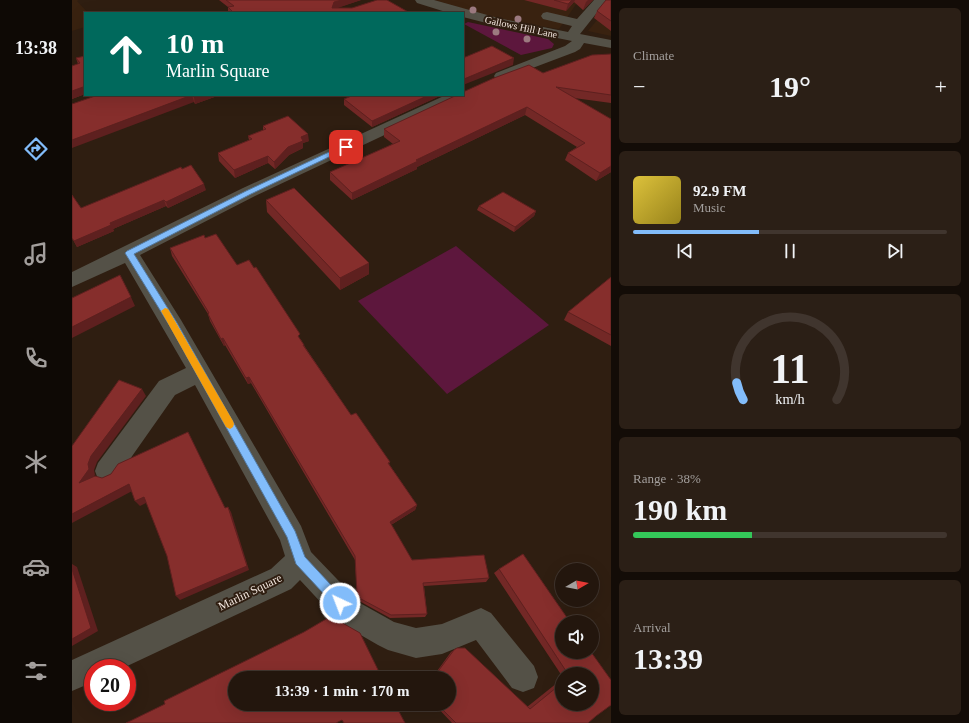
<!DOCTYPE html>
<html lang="en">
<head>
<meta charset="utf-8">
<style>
	:root { --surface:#23160d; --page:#2b1f16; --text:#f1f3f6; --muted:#a39f9d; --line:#40352e; --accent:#82bcfa }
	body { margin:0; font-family:"Times New Roman",serif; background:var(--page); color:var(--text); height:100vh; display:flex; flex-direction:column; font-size:15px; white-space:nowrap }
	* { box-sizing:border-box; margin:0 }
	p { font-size:13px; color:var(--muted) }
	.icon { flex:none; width:22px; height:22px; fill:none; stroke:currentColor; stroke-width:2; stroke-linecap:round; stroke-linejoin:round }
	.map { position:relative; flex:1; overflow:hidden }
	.drawer { display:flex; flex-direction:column; gap:8px; padding:8px; background:#130c07; width:358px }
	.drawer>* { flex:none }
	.hud { position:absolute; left:12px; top:12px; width:380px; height:84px; border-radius:0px; box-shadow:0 4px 16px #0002,0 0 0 1px var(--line); background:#00695c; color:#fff; overflow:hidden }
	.needle { width:26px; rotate:81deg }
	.controls { position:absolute; left:483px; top:563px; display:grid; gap:8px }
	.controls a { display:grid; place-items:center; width:44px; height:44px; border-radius:50%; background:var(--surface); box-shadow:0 4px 16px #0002,0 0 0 1px var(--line); font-size:20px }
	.speed { position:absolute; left:12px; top:659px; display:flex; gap:8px; font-size:20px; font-weight:700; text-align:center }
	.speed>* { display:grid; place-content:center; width:52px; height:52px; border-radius:50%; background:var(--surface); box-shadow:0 4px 16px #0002,0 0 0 1px var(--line); line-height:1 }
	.speed .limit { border:6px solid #d22; background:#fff; color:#111 }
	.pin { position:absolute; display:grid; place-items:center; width:34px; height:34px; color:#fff; margin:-17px; border-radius:8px; box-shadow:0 2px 6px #0006 }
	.me { position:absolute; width:44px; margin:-22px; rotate:317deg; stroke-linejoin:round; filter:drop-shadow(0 0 3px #0008) }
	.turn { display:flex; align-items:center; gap:14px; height:84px; padding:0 16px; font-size:18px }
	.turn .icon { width:52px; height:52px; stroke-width:2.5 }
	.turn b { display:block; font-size:28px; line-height:34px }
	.big { font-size:30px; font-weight:800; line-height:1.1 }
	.drawer .card { flex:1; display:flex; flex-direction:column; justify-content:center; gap:6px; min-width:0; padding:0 14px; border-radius:6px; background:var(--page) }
	.drawer .dial { align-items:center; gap:0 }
	.dial svg { height:104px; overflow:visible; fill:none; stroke:var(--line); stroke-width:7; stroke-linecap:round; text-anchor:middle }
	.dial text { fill:var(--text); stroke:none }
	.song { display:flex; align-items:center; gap:12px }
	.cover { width:48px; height:48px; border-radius:6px; background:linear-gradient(135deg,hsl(50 70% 55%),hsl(50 70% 35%)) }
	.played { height:4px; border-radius:2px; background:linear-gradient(90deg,var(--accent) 40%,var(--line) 40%) }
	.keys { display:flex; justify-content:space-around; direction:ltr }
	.heat { display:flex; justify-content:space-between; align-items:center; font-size:22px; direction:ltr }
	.charge { height:6px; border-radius:3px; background:linear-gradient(90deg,#34c759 38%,var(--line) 0) }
	.trip { position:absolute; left:156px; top:671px; width:228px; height:40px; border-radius:20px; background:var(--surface); box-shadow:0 4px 16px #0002,0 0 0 1px var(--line); font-weight:800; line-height:40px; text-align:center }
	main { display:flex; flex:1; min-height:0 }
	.menu { display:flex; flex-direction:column; width:72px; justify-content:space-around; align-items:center; background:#0e0905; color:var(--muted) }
	.menu .icon { width:28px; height:28px }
	.menu .current { color:var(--accent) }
	.menu b { font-size:18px; color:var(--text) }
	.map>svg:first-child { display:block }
	.built { fill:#392210 }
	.green { fill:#5d173d }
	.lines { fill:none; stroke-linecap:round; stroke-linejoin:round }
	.minor { fill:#545147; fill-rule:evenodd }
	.tree { fill:#9c7a80 }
	.wall { fill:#732826 }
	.shaded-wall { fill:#5e201f }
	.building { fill:#862e2c; stroke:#5e201f }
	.route { fill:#82bcfa; stroke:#547aa2 }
	.slow { fill:#f59e0b }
	.labels { text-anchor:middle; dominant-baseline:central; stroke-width:4; stroke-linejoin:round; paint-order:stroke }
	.far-street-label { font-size:10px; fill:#f3e7df; stroke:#2f1e11 }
	.street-label { font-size:12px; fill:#f3e7df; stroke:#2f1e11 }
</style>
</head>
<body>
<main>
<nav class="menu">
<b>13:38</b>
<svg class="icon current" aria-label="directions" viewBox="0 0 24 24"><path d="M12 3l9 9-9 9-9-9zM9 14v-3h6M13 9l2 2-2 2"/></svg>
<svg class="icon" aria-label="music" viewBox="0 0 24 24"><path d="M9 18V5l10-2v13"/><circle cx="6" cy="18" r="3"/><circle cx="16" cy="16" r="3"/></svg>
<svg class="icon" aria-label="phone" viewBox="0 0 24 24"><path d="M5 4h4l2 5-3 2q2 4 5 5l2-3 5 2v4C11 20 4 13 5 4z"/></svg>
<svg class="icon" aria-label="climate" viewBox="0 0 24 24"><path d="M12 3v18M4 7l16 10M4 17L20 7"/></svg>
<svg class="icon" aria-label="car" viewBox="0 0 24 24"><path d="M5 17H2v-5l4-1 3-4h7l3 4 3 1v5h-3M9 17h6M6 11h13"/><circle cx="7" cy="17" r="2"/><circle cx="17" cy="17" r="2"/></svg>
<svg class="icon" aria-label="filters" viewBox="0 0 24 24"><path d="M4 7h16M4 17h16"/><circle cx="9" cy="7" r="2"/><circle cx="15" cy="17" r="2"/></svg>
</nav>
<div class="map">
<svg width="539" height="723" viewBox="0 0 539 723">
	<rect width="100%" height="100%" fill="#2f1e11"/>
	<path class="built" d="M0,0H7L5,1L16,13H13V27L0,31Z
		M363,0H507L487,29L425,19Z
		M539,3V36L516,31Z"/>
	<path class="green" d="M396,22L476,39L482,44L480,48L449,55L392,24Z
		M384,246L477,325L375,394L286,301Z"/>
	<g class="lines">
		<path class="minor" d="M343,0H362L426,18L496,32L500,26L471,19L469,16L471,13L475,12L505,19L522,0H535L508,34L539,40V48L512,43L508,49L503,52L429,80L424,79L422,76L424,73L493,46L500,41L426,26L391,17V13H377L345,3Z
			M391,92L393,95L391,98L183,196L68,255L109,320L229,526L239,552L288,603L322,622L344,628L370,624L409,608L419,613L462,666L466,677L462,688L451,692L440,688L404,640L370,654L344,658L316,650L306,645L268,623L228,580L219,589L51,668H21V682L0,691V660L199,569L213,556L208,540L123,385L103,395L44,479L35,483L26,479L23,471L26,463L87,381L114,368L53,263L0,287V272L171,188L374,95H391Z"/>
	</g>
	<g class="tree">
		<circle cx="401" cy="10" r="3.5"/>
		<circle cx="446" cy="19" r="3.5"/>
		<circle cx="424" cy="32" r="3.5"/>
		<circle cx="455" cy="39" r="3.5"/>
	</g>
	<path class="wall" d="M147,0H289L264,8L338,13H156V7Z
		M452,0H521L511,10L502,2L494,11Z
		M539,0V31L522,18L525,11Z
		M539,54V103L502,98L539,119V172L524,181L493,160L496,153L505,147L453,115L345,167V169L280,200L258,180V172L321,144L312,137V129L471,73Z
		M13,56V94L0,99V66L6,64L4,58Z
		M26,95H148L123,104L122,102Z
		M370,95L300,127L272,105V99Z
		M191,126L237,141L231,143V148L217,155L203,169L196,163L163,178L147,161L146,153L177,140L176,136L191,130Z
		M134,190L96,208L94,206L41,229L42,231L5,247L0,238V195L9,208Z
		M194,200L297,263V274L268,290L195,212Z
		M407,206L464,211L462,216L442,232L405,210Z
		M133,238L165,265L229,340L232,345L233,347L279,415L318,462L317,464L345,505L343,510L319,525L340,560L417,578L414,582L352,586L355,614L353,617L318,618L289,602L285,597L283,560L179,383L176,384L153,345L152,346L138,321L136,314L100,256L98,248Z
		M539,277V346L492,320L496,312Z
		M451,554L498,622H490V652H519L539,680V705L524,716L516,723H380L362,704H377V678H360L379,652L385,648H393L455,707L490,679V704H520V674H490V676L422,573L427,569Z"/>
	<path class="shaded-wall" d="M270,0H289L263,9L260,8L262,2Z
		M500,0H503L502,2L494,11L496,4Z
		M516,0H521L511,10L514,2Z
		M442,58L441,65L391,85L392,79Z
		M11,87L13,94L0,99V91Z
		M120,95L122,102L0,148V140Z
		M128,95H148L123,104L122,97Z
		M357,95H370L300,127V121Z
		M455,107L453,115L345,167V169L280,200V193L344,160Z
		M236,134L237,141L231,143V148L217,155L203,169L202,162L216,147L229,137Z
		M196,156V163L163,178L162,170Z
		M539,166V172L524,181L528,173Z
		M132,184L134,190L96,208L94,202Z
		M92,200L94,206L41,229L42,231L5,247L2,241L38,223Z
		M464,211L462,216L442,232L443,227Z
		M297,263V274L268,290V278Z
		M59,297L63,306L0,338V327Z
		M151,338L153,345L152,346L149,339Z
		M177,377L179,383L176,384L174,378Z
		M70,389L74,396L25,462L22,470L23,475L13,489L7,483L19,456Z
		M57,484L62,490L0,523V514Z
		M72,497L76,502L68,506L63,501Z
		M345,505L343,510L317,526L318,522Z
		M156,507L159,512L177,570L108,600L104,596Z
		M0,564L5,567L26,631L0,646Z"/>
	<path class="building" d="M154,0H270L262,2L260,8H280L305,0H315L338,13H160H162L156,7L162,6Z
		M482,0H500L496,4Z
		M534,0H539V21L525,11Z
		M420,46L442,58L392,79L391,84V58Z
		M539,54V95L484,87L539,119V166L528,173L496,153L513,143L455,107L344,160L346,161L280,193L258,172L328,141L312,129L385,95H391V92L422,78L457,65L471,73L520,55Z
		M13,56V87H11L0,91V66L8,63L4,58Z
		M26,95H128L122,97L120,95L0,140V104Z
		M282,95H357L300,121L272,99Z
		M216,116L236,134L229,137L231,141L216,147L202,162L196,156L162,170L146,153L180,139L176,136L194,129L191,126Z
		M119,165L132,184L94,202L92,200L38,223L39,225L2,241L0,238V195L9,208L109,167L110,169Z
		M222,188L297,263L268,278L194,200Z
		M431,192L464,211L443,227L407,206Z
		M144,234L165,265L177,260L182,268L184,267L228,334L226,336L232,345H231L279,415L284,413L318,462L316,463L345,505L318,522L340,560L412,555L417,578L351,583L355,614L319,615L289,599L285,594L283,556L177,377L174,378L151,338L149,339L136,314L137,313L98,248L132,235L133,238Z
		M48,275L59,297L0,327V298Z
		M539,277V335L496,312Z
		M47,380L70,389L19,456L16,464L17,469L7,483L23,476L30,478L39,474L46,464L116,432L153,508L156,507L175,566L104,596L95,556L72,497L63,501L57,484L0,514V446Z
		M451,554L498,622H490V652H519L539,680V705L524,716L516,723H384L365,704H377V678H361L382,650L385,648H393L458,709L490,683V704H520V674H496L427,569Z
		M0,569L19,628L0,639Z
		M261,615L267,621L288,633L310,678H163V704H323L333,723H272L270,720L264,723H54L93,704L92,701L232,632Z"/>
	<path class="route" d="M272,145L278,147L179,194L62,254L105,323L223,531L233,557L272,599L274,603L272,607L268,609L264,607L224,564L215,537L99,328L53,253L55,251L174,191Z"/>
	<path class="slow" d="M93,308L96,309L161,421L162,424L161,427L158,429L154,427L89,311Z"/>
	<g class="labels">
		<g class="far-street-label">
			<text transform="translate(449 27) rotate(12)">Gallows Hill Lane</text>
		</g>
		<g class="street-label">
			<text transform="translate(178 592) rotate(-26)">Marlin Square</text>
		</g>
	</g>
</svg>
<div class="controls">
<a><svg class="needle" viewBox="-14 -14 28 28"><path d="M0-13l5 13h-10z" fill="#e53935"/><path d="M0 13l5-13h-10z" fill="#a39f9d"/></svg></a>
<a><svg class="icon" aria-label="sound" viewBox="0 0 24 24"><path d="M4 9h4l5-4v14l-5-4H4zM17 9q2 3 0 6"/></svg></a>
<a><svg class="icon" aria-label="layers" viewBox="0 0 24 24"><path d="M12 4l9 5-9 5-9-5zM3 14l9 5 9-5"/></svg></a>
</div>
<div class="speed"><div class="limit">20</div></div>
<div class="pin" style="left:274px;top:147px;background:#d93025"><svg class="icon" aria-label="arrive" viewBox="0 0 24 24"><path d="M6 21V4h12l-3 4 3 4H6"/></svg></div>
<svg class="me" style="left:268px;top:603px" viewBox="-20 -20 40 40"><circle r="17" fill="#82bcfa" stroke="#fff" stroke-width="3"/><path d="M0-11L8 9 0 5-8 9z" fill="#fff"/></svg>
<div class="trip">13:39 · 1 min · 170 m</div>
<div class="hud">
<div class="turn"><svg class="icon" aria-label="ahead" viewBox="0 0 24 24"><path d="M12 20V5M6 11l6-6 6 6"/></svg><div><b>10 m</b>Marlin Square</div></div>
</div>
</div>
<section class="drawer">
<div class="card"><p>Climate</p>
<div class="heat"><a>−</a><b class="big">19°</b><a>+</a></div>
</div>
<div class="card">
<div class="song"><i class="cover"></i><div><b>92.9 FM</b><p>Music</p></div></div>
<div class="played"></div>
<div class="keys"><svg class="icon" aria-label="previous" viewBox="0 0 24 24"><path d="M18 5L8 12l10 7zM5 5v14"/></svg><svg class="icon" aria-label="pause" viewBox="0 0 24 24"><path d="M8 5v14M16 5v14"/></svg><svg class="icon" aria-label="next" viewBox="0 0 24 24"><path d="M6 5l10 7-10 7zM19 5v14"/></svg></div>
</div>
<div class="card dial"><svg viewBox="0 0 100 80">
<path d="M14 69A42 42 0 1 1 86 69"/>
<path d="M14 69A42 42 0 0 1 9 56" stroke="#82bcfa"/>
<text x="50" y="56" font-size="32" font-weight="700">11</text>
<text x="50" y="72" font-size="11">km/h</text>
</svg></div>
<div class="card"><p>Range · 38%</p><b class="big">190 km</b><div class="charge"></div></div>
<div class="card"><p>Arrival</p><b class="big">13:39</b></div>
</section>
</main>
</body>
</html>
